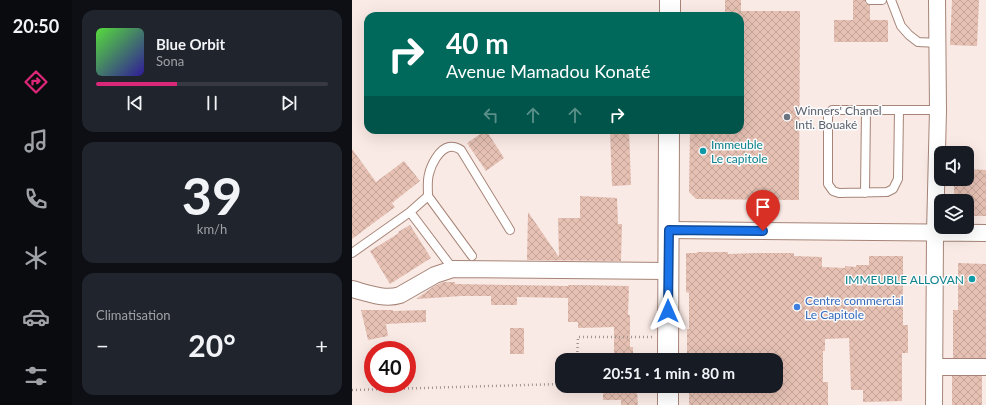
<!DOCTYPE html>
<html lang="fr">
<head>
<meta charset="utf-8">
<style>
	:root { --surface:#171b24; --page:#20242c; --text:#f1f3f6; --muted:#9ea1a6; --line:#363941; --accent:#db2777 }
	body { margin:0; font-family:Lato,sans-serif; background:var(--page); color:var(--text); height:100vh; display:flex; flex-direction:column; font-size:15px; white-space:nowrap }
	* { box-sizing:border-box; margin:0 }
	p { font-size:13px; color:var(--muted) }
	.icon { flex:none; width:22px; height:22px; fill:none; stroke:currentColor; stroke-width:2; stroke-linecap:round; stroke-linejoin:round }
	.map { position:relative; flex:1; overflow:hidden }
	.sheet { display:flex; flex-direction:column; gap:10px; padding:10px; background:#0d0f14; width:280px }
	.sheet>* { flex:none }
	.guide { position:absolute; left:12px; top:12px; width:380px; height:122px; border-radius:12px; box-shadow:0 4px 16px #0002; background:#00695c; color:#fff; overflow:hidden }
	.controls { position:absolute; left:582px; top:146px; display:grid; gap:8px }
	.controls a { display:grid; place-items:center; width:40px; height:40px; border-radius:8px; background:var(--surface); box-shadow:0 4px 16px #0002; font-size:20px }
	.speed { position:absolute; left:12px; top:341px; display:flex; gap:8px; font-size:20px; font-weight:700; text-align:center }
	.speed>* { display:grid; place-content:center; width:52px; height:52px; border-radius:50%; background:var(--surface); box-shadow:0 4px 16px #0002; line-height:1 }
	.speed .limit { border:6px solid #d22; background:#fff; color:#111 }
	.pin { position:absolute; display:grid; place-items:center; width:34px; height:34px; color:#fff; margin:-41px -17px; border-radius:50% 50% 50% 0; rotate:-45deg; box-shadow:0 0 4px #0007 }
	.pin .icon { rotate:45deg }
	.me { position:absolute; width:44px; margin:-22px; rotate:0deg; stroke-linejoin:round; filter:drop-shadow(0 0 3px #0008) }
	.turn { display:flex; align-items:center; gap:14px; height:84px; padding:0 16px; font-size:18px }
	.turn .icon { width:52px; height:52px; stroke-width:2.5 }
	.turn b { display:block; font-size:28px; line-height:34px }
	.lanes { display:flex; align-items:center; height:38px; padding:0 16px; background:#0003; justify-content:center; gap:20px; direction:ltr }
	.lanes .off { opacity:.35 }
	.big { font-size:30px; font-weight:700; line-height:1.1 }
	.sheet .card { flex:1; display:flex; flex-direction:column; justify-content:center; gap:6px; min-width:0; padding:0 14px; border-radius:12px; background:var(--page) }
	.sheet .dial { align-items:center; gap:0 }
	.dial b { font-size:52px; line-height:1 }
	.song { display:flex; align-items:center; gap:12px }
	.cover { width:48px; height:48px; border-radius:6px; background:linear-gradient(135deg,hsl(110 70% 55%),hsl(250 70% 35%)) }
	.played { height:4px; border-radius:2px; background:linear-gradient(90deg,var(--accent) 35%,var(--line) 35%) }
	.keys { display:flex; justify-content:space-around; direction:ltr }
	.heat { display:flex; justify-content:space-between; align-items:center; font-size:22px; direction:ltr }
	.trip { position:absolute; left:203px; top:353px; width:228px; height:40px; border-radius:12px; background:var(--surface); box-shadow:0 4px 16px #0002; font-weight:700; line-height:40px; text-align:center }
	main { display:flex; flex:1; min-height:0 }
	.tabs { display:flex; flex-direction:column; width:72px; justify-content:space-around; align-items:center; background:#090b0e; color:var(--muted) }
	.tabs .icon { width:28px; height:28px }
	.tabs .current { color:var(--accent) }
	.tabs b { font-size:18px; color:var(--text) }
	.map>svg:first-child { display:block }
	.building { fill:url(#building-cross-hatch) }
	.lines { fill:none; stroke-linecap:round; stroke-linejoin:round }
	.service-casing { stroke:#a68477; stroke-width:10 }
	.minor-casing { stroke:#a68477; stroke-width:18 }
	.tertiary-casing { stroke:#a68477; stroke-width:22 }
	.path { stroke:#a3948f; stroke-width:2.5; stroke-dasharray:1 3; stroke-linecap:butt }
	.service { stroke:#fff; stroke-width:8 }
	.minor { stroke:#fff; stroke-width:16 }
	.tertiary { stroke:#fff; stroke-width:20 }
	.route-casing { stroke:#114b97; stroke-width:10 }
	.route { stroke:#1a73e8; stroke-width:7 }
	.worship-dot { fill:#6b7280; stroke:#fbfbfb; stroke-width:1.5 }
	.culture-dot { fill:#0f9aa8; stroke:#fbfbfb; stroke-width:1.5 }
	.shop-dot { fill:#3f7fe0; stroke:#fbfbfb; stroke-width:1.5 }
	.labels { text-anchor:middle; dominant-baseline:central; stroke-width:3; stroke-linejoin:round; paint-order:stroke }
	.worship-label { font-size:12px; fill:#5b616d; stroke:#fbfbfb; text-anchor:start }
	.culture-label { font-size:12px; fill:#0d838f; stroke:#fbfbfb; text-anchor:start }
	.shop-label { font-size:12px; fill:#366cbe; stroke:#fbfbfb; text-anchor:start }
</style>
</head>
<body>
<main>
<nav class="tabs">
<b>20:50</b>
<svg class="icon current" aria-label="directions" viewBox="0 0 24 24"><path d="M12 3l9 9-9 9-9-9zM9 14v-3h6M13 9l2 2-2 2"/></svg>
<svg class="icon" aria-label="music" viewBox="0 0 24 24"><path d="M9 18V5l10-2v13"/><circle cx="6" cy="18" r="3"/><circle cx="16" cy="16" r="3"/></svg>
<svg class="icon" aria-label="phone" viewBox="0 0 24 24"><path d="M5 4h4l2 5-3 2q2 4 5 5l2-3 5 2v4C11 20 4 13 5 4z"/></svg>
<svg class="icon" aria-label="climate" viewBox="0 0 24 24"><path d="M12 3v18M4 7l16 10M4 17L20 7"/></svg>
<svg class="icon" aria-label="car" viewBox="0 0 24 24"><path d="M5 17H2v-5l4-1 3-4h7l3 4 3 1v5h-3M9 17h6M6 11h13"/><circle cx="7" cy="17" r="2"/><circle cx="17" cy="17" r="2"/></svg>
<svg class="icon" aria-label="filters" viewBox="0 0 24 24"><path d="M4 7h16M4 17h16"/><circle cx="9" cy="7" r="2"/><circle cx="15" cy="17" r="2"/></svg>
</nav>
<section class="sheet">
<div class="card">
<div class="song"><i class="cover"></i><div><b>Blue Orbit</b><p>Sona</p></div></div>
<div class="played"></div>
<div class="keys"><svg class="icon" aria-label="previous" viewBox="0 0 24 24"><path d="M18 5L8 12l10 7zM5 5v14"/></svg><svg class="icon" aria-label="pause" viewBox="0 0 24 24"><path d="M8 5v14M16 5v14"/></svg><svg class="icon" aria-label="next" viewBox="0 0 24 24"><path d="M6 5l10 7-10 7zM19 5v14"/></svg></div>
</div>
<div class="card dial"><b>39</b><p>km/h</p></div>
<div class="card"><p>Climatisation</p>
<div class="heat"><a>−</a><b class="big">20°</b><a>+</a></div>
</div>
</section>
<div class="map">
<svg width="634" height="405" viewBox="0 0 634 405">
	<defs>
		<pattern id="building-cross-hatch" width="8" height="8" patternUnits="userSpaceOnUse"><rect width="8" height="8" fill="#e5c0b3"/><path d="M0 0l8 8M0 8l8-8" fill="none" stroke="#c5a59a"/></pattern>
	</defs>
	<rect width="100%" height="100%" fill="#faeae5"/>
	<path class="building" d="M373,0H389V11H448L447,200L344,199L337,192L338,130H388V16H373Z
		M501,0H513V3L518,5V20H536V42H482V20H501Z
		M600,0H627L625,46L598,45Z
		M134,130L152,158L134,171L115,143Z
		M258,130H277L279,185L260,186Z
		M0,149L24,182L52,161L68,181L40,203L43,207L0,239Z
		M615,169L634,170V216H615V201H602V179H615Z
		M228,196L265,198L266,224H270L269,261L175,260L176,212L207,257L206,218H228Z
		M58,225L79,258L38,284L18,251L47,233L46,232Z
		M345,252H376V254L404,253H442V256L470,257V267L493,268V266L504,267V265H517V256H551V325H556V353H550V401L511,402V390H499L497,338L473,339V351H471V382H476V405H337V387L383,388V389L424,388V360H335V329H337V293L334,292V253H345Z
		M606,263L634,264V358H601V310H606Z
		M92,282H103V284L161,285L216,286V285H226L277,286L276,315H278V347H281V359H262V327L226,328V322H216V298L165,297V305H139V296H110L64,299L84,285Z
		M9,310H41V311L74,310V322L34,324L36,336L16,340Z
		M158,328H172V354H158Z
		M600,376H630V405H600Z
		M251,386H281V392H285L286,405H269V400H251Z"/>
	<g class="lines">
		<defs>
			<path id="service" d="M518,0H530
				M539,0L549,26L557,35L566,42L586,43
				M547,110L546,179L541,189L535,192L487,193L481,191L476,184V115L480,110C516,110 551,110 586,110
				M513,193L514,110
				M76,196L120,256
				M58,212L101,269
				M0,253L58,212L76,196C76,189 75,181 77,174C79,165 87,149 97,147C102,146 106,148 109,150L158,230"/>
			<path id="minor" d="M317,230L634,233
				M0,289C15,293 33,300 48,295L83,275L101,269L316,271
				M583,367H634
				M582,405L583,233L586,110L585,0"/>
			<path id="tertiary" d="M318,16V0
				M316,360L317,130
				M316,405V386"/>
		</defs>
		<use href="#service" class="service-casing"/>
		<use href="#minor" class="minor-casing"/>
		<use href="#tertiary" class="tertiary-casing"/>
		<path class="path" d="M225,360L226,337H300
			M0,390L210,384"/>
		<use href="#service" class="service"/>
		<use href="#minor" class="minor"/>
		<use href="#tertiary" class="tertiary"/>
	</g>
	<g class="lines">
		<defs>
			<path id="route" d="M316,311L317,230L411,231"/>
		</defs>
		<use href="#route" class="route-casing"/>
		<use href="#route" class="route"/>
	</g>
	<circle class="worship-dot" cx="435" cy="117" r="4"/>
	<g class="culture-dot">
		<circle cx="351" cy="151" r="4"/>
		<circle cx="620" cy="279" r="4"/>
	</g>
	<circle class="shop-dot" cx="445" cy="307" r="4"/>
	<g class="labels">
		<g class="worship-label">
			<text x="443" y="110">Winners' Chanel<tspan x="443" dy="14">Inti. Bouaké</tspan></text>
		</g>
		<g class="culture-label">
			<text x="359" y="144">Immeuble<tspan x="359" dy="14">Le capitole</tspan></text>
			<text x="612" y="279" text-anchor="end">IMMEUBLE ALLOVAN</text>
		</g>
		<g class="shop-label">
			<text x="453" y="300">Centre commercial<tspan x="453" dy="14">Le Capitole</tspan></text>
		</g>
	</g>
</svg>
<div class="controls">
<a><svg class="icon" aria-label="sound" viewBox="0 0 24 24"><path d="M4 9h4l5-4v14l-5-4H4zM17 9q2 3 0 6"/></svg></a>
<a><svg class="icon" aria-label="layers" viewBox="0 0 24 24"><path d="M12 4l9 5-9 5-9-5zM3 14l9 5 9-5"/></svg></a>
</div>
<div class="speed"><div class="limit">40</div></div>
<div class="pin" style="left:411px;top:231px;background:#d93025"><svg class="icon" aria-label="arrive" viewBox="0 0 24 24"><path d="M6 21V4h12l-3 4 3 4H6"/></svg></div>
<svg class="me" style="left:316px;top:311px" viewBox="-20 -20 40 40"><path d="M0-17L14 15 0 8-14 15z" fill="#1a73e8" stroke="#fff" stroke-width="4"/></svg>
<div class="trip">20:51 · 1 min · 80 m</div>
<div class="guide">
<div class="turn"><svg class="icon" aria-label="right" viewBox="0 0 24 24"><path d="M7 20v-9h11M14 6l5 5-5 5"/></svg><div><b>40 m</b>Avenue Mamadou Konaté</div></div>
<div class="lanes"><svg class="icon off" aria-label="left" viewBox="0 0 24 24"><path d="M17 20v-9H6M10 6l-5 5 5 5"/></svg><svg class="icon off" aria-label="ahead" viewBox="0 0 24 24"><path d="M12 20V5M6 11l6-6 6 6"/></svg><svg class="icon off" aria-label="ahead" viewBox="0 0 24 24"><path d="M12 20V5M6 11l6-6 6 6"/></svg><svg class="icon" aria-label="right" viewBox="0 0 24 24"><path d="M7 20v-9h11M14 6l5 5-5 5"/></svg></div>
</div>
</div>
</main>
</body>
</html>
